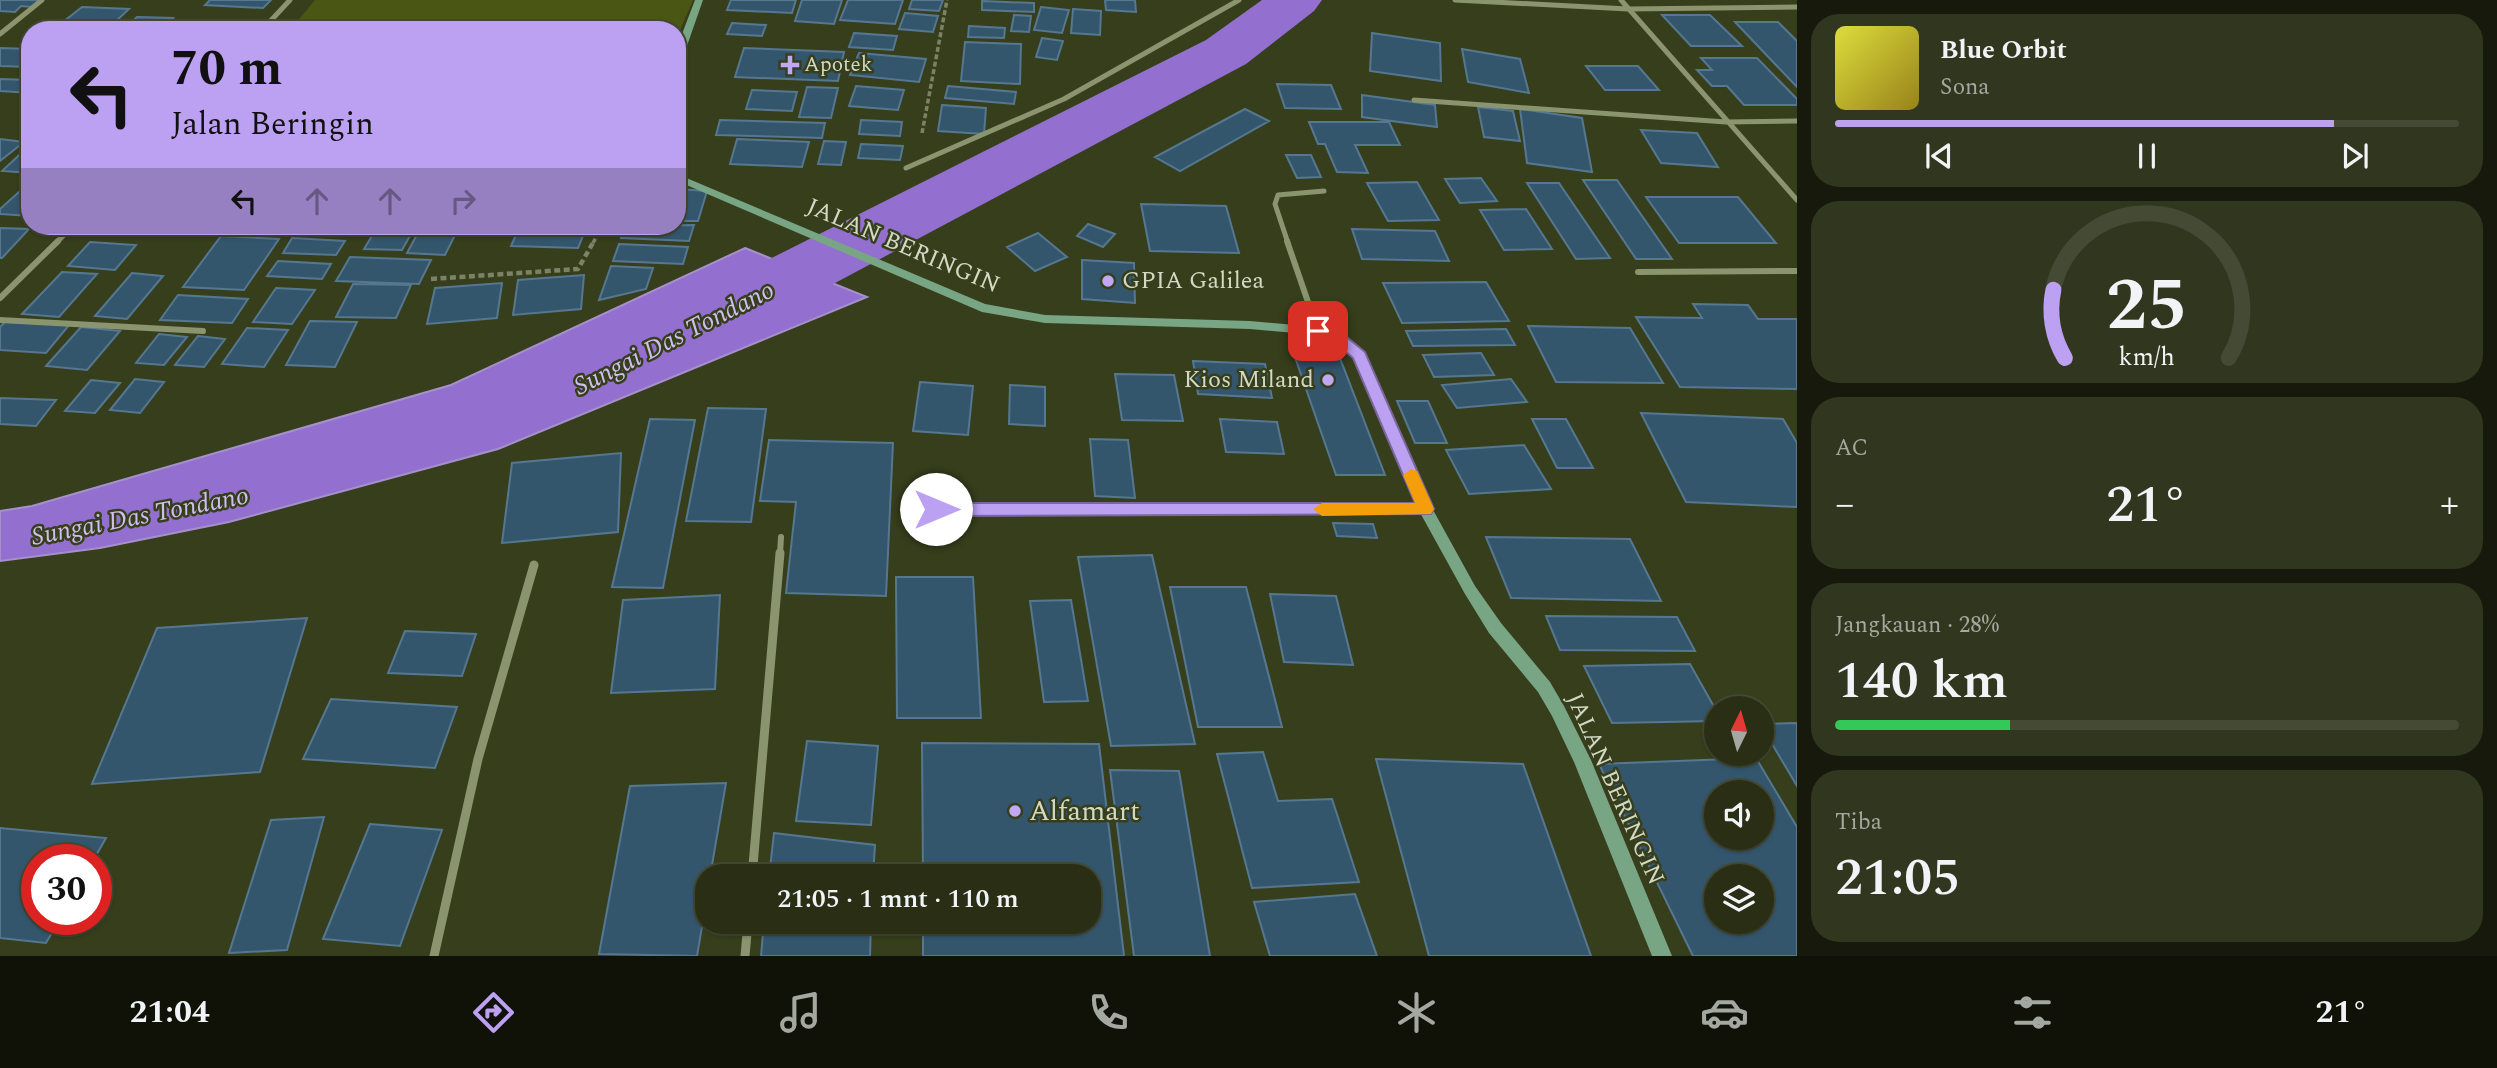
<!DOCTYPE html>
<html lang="id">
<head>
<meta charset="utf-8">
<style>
	:root { --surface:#292e15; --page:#31361e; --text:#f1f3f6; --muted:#a5a8a0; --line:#454a34; --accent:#bca0f2 }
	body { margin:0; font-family:Spectral,serif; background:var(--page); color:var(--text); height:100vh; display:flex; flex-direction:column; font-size:26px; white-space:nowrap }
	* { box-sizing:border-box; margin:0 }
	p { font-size:23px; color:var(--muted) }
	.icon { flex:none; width:38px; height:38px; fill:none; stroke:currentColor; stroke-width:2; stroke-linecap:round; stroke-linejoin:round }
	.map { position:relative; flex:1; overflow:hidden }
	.panel { display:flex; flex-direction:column; gap:14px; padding:14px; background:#17190c; width:700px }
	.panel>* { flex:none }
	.guide { position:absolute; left:21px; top:21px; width:665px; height:214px; border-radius:28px; box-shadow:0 2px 5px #0004,0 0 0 2px var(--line); background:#bca0f2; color:#111; overflow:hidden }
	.needle { width:46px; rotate:5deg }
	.tools { position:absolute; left:1704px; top:696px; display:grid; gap:14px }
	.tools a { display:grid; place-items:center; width:70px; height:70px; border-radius:50%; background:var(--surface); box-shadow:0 2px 5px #0004,0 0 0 2px var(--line); font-size:35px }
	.speed { position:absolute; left:21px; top:844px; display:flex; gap:14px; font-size:35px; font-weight:700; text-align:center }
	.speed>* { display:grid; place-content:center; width:91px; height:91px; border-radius:50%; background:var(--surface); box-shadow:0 2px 5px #0004,0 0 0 2px var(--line); line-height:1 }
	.speed .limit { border:10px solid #d22; background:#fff; color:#111 }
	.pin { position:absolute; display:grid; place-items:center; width:60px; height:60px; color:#fff; margin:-30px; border-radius:14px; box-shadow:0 4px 10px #0006 }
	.me { position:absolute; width:77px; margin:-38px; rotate:90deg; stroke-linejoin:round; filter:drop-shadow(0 0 5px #0008) }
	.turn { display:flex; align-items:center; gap:24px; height:147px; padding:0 35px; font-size:32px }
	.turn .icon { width:91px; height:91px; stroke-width:2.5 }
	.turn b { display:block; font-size:49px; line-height:60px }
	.lanes { display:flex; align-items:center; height:66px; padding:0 35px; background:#0003; justify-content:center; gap:35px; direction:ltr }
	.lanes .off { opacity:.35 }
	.big { font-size:52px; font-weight:600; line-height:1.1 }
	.panel .widget { flex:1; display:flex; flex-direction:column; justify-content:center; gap:10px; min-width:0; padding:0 24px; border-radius:28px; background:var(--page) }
	.panel .dial { align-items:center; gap:0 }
	.dial svg { height:182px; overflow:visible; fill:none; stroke:var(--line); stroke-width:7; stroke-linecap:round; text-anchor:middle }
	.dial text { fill:var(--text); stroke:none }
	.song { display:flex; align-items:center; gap:21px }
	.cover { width:84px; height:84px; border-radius:10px; background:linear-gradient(135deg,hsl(60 70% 55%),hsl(50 70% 35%)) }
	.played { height:7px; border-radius:4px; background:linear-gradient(90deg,var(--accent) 80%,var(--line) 80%) }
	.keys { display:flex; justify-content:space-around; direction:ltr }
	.heat { display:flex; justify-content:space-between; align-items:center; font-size:38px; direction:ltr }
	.charge { height:10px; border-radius:5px; background:linear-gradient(90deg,#34c759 28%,var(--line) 0) }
	.trip { position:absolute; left:695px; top:864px; width:406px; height:70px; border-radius:28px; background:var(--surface); box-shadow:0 2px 5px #0004,0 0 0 2px var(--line); font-weight:600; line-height:70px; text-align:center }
	.tab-bar { display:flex; height:112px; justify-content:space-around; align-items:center; background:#101208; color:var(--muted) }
	.tab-bar .icon { width:49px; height:49px }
	.tab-bar .selected { color:var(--accent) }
	.tab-bar b { font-size:32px; color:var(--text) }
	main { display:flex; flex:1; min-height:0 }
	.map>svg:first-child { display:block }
	.green { fill:#4a5714 }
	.water { fill:#9370cf; stroke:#a690cc; stroke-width:2 }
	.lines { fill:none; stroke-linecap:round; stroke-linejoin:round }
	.river { fill:#9370cf; fill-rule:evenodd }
	.building { fill:#34566d; stroke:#557790; stroke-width:2; fill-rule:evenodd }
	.path-far1 { stroke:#7c8267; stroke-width:3.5; stroke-dasharray:5 2.5; stroke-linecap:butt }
	.path { stroke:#7c8267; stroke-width:4.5; stroke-dasharray:6 3.5; stroke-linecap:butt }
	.street-far2 { stroke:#8a946e; stroke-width:5 }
	.street-far1 { stroke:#8a946e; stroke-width:6 }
	.street { stroke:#8a946e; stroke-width:9 }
	.secondary { fill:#78a584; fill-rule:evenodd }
	.route { fill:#bca0f2; stroke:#7a689d; stroke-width:2 }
	.slow { fill:#f59e0b }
	.poi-dot { fill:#c1a8f3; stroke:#373e1c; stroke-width:2.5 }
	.labels { text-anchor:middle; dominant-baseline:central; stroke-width:5; stroke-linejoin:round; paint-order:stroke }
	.far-poi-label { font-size:21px; fill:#d3d9c5; stroke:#373e1c; text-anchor:start }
	.street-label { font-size:24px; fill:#d3d9c5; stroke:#373e1c }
	.poi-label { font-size:24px; fill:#d3d9c5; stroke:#373e1c; text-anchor:start }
	.water-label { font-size:26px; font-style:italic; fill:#cebfef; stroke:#373e1c }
	.near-poi-label { font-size:28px; fill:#d3d9c5; stroke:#373e1c; text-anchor:start }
</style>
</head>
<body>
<main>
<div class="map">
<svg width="1797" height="956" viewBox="0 0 1797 956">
	<rect width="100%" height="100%" fill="#373e1c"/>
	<path class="green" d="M315,0H693L677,37V30H290Z"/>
	<path class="water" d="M745,248L867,297L498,449L229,522L100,548L0,561V511L32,506L451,385Z"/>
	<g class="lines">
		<path class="river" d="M1262,0H1322L1314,11L1246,64L730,339L704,346L678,339L668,322L678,305L1206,40Z"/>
	</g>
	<path class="building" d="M0,0H39L32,7L21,6L15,12L0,11Z
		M210,0H271L263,8L205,5Z
		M731,0H796L792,13L727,10Z
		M802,0H842L834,24L795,21Z
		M848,0H903L895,24L840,20Z
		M912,0H943L939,11L909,9Z
		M1105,0H1135L1136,12L1106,10Z
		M982,1L1034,3V12L982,10Z
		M82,7L129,9L112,25L63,22Z
		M1041,7L1069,10L1062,33L1034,30Z
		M1073,9L1101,11L1100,35L1071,33Z
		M905,13L938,16L933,32L899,29Z
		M1014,15L1031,16L1029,32L1011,31Z
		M1662,15H1710L1742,46H1691Z
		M137,17L173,18L160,30H123Z
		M184,20L252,23L245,30H174Z
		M1735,22H1778L1797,41V87Z
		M732,23L766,25L762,36L727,34Z
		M969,26L1005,28L1004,38L968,37Z
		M854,33L897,36L893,50L849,47Z
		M1372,33L1440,43L1441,81L1370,71Z
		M1042,38L1063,41L1057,60L1036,57Z
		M965,42L1021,44L1020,84L961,81Z
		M0,48L30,49V67L0,66Z
		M744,48L844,52L838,81L735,77Z
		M1462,49L1520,59L1529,93L1468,82Z
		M859,53L926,59L919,82L850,75Z
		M1701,58H1757L1797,99V105H1744L1727,86H1712L1697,70H1712Z
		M1586,66H1638L1659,90H1605Z
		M0,79L30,80V93L0,91Z
		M1277,84L1331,85L1341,109L1285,108Z
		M856,86L904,90L898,110L849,106Z
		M948,86L1016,92L1014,104L945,98Z
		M807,87L838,88L831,118L799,117Z
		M752,90L797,92L792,111L746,109Z
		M1362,95L1435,105L1437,127L1362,117Z
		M942,105L986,108L984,134L938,131Z
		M1478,107L1513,111L1520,141L1484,137Z
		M1245,109L1269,121L1180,171L1155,157Z
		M1520,109L1582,118L1592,172L1527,163Z
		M720,120L825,123L822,138L716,135Z
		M861,120L902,122L900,136L859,134Z
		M1309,122H1389L1400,145H1355L1368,173L1337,172L1325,144H1318Z
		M1641,130L1697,133L1718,167L1661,163Z
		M0,139L24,142L0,161Z
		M737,139L809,142L802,167L730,164Z
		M824,141L846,142L841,165L818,164Z
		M861,144L903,146L900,160L858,158Z
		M30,145V173L2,171Z
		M1286,155H1311L1321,177L1297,178Z
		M1481,178L1497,201L1460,203L1445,179Z
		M1583,180H1617L1672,259H1636Z
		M30,182V216L0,214V209Z
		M1417,182L1439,220L1388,221L1367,183Z
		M1527,183H1559L1610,258L1576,259Z
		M677,189L707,191L698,221H677Z
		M1646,197H1738L1776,243H1679Z
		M1141,204L1226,206L1239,253L1150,251Z
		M1526,209L1552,249L1504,250L1480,210Z
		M1088,224L1115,234L1103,247L1077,236Z
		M694,225L689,241L621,238L626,226Z
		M251,226H311L305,234L248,230Z
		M322,226H363L360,231L320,229Z
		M378,226H394L415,227L402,250L364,249Z
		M520,226H587L578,248L511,246Z
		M0,228L29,229L2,258H0Z
		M420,229L457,231L445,255L407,253Z
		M1352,229L1435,231L1449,261L1362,259Z
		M1038,233L1067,257L1035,271L1007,247Z
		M221,236L279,239L244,290L183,287Z
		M292,238L345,241L336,255L283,253Z
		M90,242L136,245L115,270L68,266Z
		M619,244L688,247L683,264L613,261Z
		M350,257L431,260L419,284L336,281Z
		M1082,260L1134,263L1135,303L1082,299Z
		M278,261L331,264L322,279L267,276Z
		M611,266L653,268L646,289L599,300Z
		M62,272L97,274L59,317L22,314Z
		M132,273L163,276L127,319L95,316Z
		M584,275L581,309L513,315L518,280Z
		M1486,282L1509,321L1402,323L1383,283Z
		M502,283L497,318L427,324L435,288Z
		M353,284L411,285L396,318L336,317Z
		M276,288L315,290L292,324L253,322Z
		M178,295L248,299L232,323L160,320Z
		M1693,304L1748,305L1758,319H1797V389L1680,387L1636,317L1702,318Z
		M6,321L70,324L46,353L0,350V327Z
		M310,321L357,322L335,367L286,365Z
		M1528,326L1630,328L1663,383L1556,382Z
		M81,327L120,331L87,370L46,366Z
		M247,328L288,330L264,367L222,364Z
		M1506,329L1515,345L1413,346L1406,331Z
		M159,334L187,337L164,365L136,363Z
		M198,336L225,339L204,367L175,365Z
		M1289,340H1333L1385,475H1336Z
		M1481,353L1494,375L1434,377L1423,355Z
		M1193,361L1265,364L1272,398L1198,394Z
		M1115,374L1174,375L1183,421L1122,420Z
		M135,379L164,382L140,413L110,410Z
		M1511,379L1527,402L1457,408L1442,385Z
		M91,380L120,383L95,413L65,411Z
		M920,382L973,386L968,435L913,431Z
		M1010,385L1045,387V426L1009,424Z
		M0,398L56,400L36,426L0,424Z
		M1397,401H1428L1447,443H1415Z
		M708,408L766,409L751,522L686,521Z
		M1641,413L1783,419L1797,443V507L1686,502Z
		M650,419L695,420L663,588L612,587Z
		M1220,419L1277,422L1284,454L1226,452Z
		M1532,419H1566L1593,468H1557Z
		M1090,439L1128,440L1135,498L1095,496Z
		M769,440L893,443L886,596L786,593L796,502L760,501Z
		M1524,445L1551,489L1469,494L1446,450Z
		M621,453L618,532L502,543L512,463Z
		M1333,523L1373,524L1377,538L1337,536Z
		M1486,537L1630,539L1661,601L1511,598Z
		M1152,555L1195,744L1111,746L1078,557Z
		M896,577H973L981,718H897Z
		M1170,587H1246L1282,727H1198Z
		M1270,594L1336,596L1353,665L1284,662Z
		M720,595L715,689L611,693L623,600Z
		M1071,600L1088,701L1044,702L1030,601Z
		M1546,616L1677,617L1695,651L1560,650Z
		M307,618L260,772L92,784L157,628Z
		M405,631L476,634L462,676L388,673Z
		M1690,664L1717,712V721L1612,723L1584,666Z
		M331,699L457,707L435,768L303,759Z
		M1797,723V786L1762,727V724Z
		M807,741L878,746L871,825L796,821Z
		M922,743L1099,744L1124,956H923V922H1088V877H923Z
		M1263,752L1278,801L1332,799L1359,882L1252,888L1217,754Z
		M1756,758L1797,827V956H1693L1599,764ZM1717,793H1762V838H1717ZM1717,877H1762V922H1717Z
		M1376,759L1523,764L1591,956H1429Z
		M1110,770L1179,771L1210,956H1134Z
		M726,783L710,877H707V897L697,956L599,954L630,786Z
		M324,817L287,950L229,953L271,820Z
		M370,824L442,830L400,946L323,939Z
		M0,828L106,838L94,859H37V919H60L46,943L0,938Z
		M774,833L875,845L873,877H769Z
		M1355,894L1377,956H1270L1254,902Z
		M764,922H871L870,956H761Z"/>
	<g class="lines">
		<path class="path-far1" d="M922,133L947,0
			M593,243L602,226"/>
		<path class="path" d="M431,279L578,269L594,241"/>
		<path class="street-far2" d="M1455,0L1628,9L1797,7
			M1621,0L1797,200
			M262,30L290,0
			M0,34L42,0
			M1414,100L1726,122L1797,121
			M906,168L1064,99L1239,0
			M56,243L73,226
			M1288,243L1275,204L1278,195L1324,191"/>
		<path class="street-far1" d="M1287,241L1318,331
			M1638,272L1797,271
			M0,298L58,241
			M0,320L203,331
			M936,509H1425
			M780,554L781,537"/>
		<path class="street" d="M752,877L780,553
			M434,956L478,759L534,565
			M745,956L748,922"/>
		<path class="secondary" d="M695,0H703L682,60L677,63V47Z
			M677,174L985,304L1045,315L1250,321L1318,327L1342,335L1365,355L1432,508L1475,586L1501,623L1550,682L1564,706L1591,760L1672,956H1652L1574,762L1552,716L1538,692L1489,633L1465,594L1418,509L1354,357L1334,341L1317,335L1250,329L1045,323L982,312L677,181Z"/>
	</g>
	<path class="route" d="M1318,326L1343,334L1365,352L1434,509L1431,514L936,516L928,509L936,503H1415L1353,358L1333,341L1313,334V328Z"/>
	<path class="slow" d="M1411,469L1417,471L1434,509L1431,514L1322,516L1313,509L1322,503H1415L1403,475Z"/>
	<g class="poi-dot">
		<path d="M786.5 54.5h7v7h7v7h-7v7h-7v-7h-7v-7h7z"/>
		<circle cx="1108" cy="281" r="7"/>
		<circle cx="1328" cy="380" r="7"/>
		<circle cx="1015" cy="811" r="7"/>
	</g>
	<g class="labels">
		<g class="far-poi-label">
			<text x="804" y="65">Apotek</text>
		</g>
		<g class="street-label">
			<text transform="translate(903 246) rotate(23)">JALAN BERINGIN</text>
			<text transform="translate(1615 789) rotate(66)">JALAN BERINGIN</text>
		</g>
		<g class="poi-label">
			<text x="1122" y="281">GPIA Galilea</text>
			<text x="1314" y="380" text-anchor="end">Kios Miland</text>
		</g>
		<g class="water-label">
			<text transform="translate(674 338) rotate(-27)">Sungai Das Tondano</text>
			<text transform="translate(140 516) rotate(-11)">Sungai Das Tondano</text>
		</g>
		<g class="near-poi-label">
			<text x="1029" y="811">Alfamart</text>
		</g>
	</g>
</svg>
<div class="tools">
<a><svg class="needle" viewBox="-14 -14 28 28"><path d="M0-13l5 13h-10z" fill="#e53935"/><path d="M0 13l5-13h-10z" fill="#a5a8a0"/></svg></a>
<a><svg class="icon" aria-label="sound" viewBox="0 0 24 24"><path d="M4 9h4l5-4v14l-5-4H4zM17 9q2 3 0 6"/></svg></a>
<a><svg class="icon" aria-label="layers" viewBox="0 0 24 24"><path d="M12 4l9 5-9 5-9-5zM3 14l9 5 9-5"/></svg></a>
</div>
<div class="speed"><div class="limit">30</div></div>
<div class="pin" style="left:1318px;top:331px;background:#d93025"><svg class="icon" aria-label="arrive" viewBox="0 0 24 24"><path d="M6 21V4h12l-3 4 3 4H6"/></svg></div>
<svg class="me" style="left:936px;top:509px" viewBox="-20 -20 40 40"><circle r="19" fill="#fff"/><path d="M0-13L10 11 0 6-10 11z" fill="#bca0f2"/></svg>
<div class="trip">21:05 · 1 mnt · 110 m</div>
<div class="guide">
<div class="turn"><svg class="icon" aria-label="left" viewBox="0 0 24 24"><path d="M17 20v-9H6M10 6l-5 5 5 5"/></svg><div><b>70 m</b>Jalan Beringin</div></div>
<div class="lanes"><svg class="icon" aria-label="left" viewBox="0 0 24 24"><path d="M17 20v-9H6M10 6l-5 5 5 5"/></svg><svg class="icon off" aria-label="ahead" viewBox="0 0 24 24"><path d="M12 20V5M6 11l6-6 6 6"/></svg><svg class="icon off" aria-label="ahead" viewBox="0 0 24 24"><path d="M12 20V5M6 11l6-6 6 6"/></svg><svg class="icon off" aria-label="right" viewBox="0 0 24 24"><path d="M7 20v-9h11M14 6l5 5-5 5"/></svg></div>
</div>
</div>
<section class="panel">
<div class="widget">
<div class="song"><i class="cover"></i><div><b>Blue Orbit</b><p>Sona</p></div></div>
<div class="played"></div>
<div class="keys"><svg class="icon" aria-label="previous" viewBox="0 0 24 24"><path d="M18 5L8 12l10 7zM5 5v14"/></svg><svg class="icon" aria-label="pause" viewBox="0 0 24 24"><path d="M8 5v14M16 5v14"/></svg><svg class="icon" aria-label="next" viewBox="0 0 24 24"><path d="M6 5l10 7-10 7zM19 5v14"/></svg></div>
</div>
<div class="widget dial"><svg viewBox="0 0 100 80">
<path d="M14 69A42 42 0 1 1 86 69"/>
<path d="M14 69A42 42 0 0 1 9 39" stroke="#bca0f2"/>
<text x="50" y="56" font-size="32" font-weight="700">25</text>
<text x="50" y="72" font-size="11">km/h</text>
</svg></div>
<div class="widget"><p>AC</p>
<div class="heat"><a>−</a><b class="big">21°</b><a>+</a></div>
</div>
<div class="widget"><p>Jangkauan · 28%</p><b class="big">140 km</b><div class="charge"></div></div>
<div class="widget"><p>Tiba</p><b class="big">21:05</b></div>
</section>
</main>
<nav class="tab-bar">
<b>21:04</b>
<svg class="icon selected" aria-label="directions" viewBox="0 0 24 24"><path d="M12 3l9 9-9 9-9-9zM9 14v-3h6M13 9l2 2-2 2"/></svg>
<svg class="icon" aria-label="music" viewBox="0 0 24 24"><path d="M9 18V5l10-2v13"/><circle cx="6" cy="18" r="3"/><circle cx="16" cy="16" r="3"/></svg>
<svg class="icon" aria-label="phone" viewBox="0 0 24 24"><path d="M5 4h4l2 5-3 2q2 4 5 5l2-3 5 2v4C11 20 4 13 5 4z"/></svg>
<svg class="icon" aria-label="climate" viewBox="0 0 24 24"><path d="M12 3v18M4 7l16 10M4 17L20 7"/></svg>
<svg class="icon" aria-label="car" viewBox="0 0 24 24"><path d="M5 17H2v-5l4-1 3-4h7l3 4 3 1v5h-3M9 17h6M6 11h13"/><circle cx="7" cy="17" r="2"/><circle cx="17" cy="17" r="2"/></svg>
<svg class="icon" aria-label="filters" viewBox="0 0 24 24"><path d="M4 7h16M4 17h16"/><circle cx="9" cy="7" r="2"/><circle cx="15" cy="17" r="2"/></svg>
<b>21°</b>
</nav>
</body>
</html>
